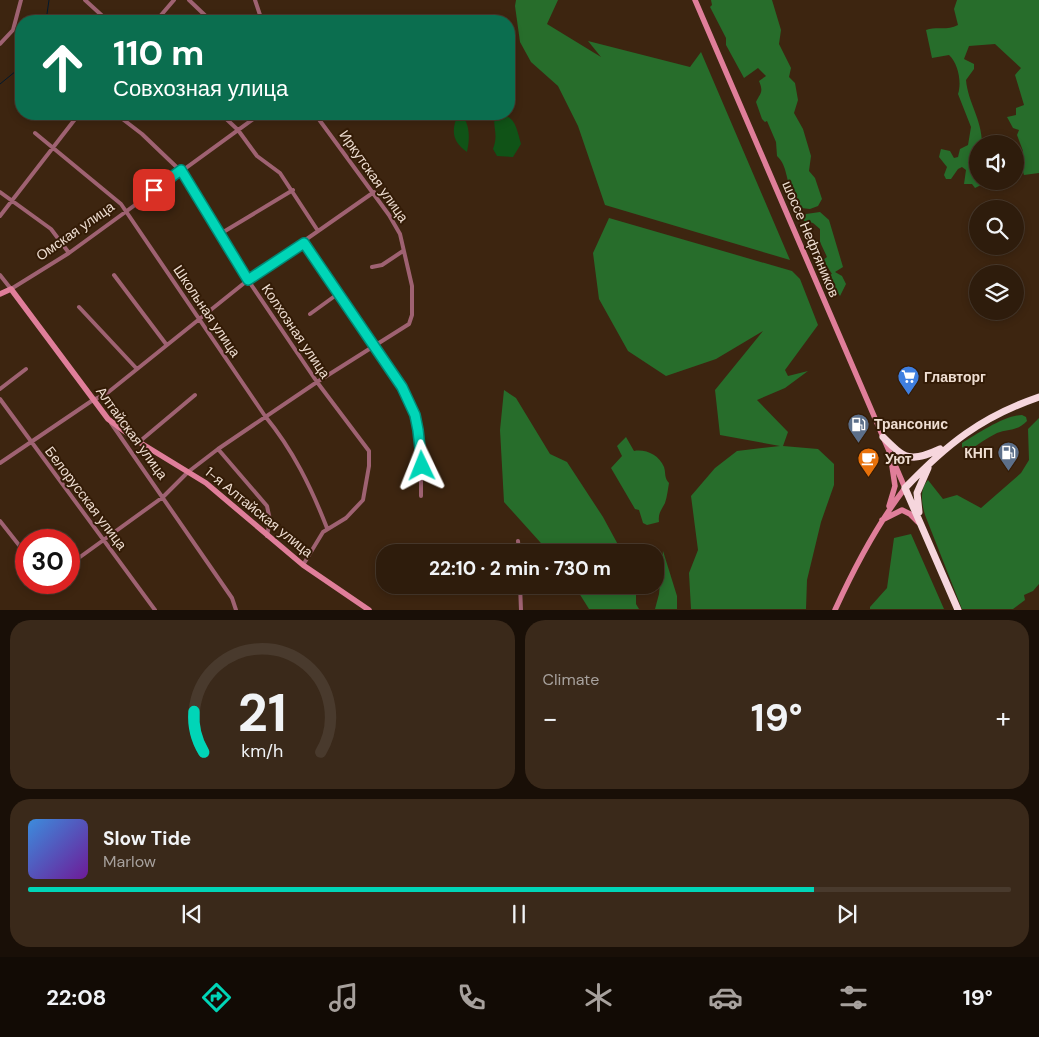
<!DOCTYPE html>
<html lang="en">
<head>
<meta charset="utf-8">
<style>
	:root { --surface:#2e1c0c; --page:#3a291a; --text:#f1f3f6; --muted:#a7a19d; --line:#493a2d; --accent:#00d5b7 }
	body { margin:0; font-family:"DM Sans",sans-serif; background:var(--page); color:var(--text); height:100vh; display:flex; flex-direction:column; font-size:19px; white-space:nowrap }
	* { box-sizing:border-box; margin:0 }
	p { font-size:16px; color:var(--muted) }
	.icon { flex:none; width:28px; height:28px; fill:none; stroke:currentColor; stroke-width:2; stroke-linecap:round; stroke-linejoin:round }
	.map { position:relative; height:610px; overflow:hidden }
	.details { display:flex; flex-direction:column; gap:10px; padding:10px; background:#190f07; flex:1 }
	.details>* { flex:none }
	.hud { position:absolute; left:15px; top:15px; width:500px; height:105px; border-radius:20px; box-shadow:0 2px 8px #0003,0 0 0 1px var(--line); background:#0b6e4f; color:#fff; overflow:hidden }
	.fabs { position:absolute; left:969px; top:135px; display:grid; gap:10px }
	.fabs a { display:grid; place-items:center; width:55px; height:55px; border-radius:50%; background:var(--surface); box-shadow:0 2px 8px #0003,0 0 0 1px var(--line); font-size:25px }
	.speed { position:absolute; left:15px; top:529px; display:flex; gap:10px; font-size:25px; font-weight:700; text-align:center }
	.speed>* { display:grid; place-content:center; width:65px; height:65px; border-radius:50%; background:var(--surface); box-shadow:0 2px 8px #0003,0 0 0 1px var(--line); line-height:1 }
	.speed .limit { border:8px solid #d22; background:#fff; color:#111 }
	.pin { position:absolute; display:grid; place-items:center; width:42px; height:42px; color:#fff; margin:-21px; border-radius:10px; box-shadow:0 2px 8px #0006 }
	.me { position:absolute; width:55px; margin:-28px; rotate:358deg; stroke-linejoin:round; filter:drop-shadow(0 0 4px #0008) }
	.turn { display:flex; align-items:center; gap:18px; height:105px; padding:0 15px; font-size:22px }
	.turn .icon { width:65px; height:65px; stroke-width:2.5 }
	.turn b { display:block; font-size:35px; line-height:42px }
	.big { font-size:38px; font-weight:700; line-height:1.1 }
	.details .card { flex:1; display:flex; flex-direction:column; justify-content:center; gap:8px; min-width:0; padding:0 18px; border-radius:20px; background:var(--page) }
	.details .dial { align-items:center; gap:0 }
	.dial svg { height:130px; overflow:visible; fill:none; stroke:var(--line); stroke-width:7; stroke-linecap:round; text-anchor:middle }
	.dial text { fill:var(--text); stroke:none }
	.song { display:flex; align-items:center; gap:15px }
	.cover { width:60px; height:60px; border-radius:8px; background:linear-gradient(135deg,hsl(210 70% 55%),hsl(280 70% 35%)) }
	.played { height:5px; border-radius:2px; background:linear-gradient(90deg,var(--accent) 80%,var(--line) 80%) }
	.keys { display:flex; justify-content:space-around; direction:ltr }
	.heat { display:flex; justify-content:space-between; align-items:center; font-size:28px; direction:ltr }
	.details .tiles { flex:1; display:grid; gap:10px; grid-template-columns:1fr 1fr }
	.card:last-child { grid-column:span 2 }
	.trip { position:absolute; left:376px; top:544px; width:288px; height:50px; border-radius:20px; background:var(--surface); box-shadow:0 2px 8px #0003,0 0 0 1px var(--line); font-weight:700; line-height:50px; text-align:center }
	.dock { display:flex; height:80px; justify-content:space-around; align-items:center; background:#120b05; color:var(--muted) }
	.dock .icon { width:35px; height:35px }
	.dock .active { color:var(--accent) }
	.dock b { font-size:22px; color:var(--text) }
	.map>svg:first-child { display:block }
	.green { fill:#105317 }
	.forest { fill:#276d2b }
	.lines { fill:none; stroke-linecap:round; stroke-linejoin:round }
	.stream { stroke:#03192d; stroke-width:1 }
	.street { stroke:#9f6272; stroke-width:4 }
	.secondary { stroke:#e07e9a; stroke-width:5.5 }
	.highway { stroke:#f6d6dd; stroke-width:7 }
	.route-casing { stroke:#008a77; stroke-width:12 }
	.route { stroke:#00d5b7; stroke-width:9 }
	.labels { text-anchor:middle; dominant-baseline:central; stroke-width:4; stroke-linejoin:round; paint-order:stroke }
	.street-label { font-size:14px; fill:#eeddd1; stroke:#331b06 }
	.poi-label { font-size:14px; font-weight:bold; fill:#eeddd1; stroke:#331b06; text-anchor:start }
</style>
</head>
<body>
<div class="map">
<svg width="1039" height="610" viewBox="0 0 1039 610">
	<rect width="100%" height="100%" fill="#3d2510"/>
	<path class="green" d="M458,114H462C470,126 470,138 467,152C452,141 451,131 458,114Z
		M495,114C515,114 516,126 521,144L513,157L497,156L493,149C499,133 492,128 495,114Z"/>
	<path class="forest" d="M516,0H558L547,24L601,57L588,41L690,67L701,52L790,260L605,205L578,126L558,86L531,62L520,42L515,6Z
		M711,0H772L781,30L779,44L791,68L789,77L795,83L798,100L794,113L803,129L811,156L809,171L815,178L822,199L818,206L810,209L801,208L792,196L793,193C785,180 788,166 777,156L776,142L767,121L765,122L762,119L756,102C760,93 764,93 759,81L766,76L758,68L744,78L726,45V38L710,7L712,5Z
		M957,0H1039V173L1024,175L1019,159L1023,151L1017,135L1019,130L1013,128L1007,117L1016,115V108L1024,105L1015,75L1021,68L995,44L969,46L964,59L974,64V69L966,80C968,103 982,119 982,144H978V181H985V183L975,188L972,184H964L966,170L962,167L958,169L951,179H946L944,175L947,167L939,157L941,149L950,151L954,158L958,157L960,149L968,145L971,127L958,94C962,82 958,63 949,55L932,58L926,30C937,26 947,31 958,25L954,9Z
		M820,212L829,220L843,267L835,272L842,276L846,284L840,296L827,277V276L832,274L823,260L827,257L820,242V229L813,223L804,221L803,217L806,214Z
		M609,218L792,271L800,279L818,325L785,370L788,376L808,371L785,388L757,400L788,432L783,446L818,449L834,464V485L821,522L807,580L806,609H691L689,573L698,550L691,496L715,468L737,451L780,446L720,435L715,390L763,331L716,359L666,376L628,351L599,299L593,253Z
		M504,390L516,398L550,454L567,462L603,517L622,552H549L504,502L500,430Z
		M1022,415L1026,417L1027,421C1018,431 1008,429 997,433C987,438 978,444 969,451L962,447V443C977,434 1005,415 1022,415Z
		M1039,418V584L1033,591L1024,595L1025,600L1013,609H962L925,515C922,504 919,490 928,480L943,499L957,495L981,508L1021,473L1029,460L1028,429Z
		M626,437L634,451C646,449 659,455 664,467C666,473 664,478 669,483C668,489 667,497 665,503C661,511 658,513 659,522L647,525L643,523L639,510L635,509L611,468L622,456L617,446Z
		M911,534L944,609H870V607L887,588L894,538Z
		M663,551L677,596V609H655L659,594Z
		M574,585H641L636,589V604L639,609H589Z"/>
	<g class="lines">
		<path class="stream" d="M46,21L49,0
			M0,84L16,71H21"/>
		<path class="street" d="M85,0L108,21
			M189,0L211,21
			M255,0L262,21
			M156,21L174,0
			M0,44L13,30L21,0
			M116,114L142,134L188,178L248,280L317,382L369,451V466L363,500L346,518L323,532L303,565
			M221,114L238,130L257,156L280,173L318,231
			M35,133L121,204L265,416C293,450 311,487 327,528
			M0,192L51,229L69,253
			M0,216L79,114
			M220,234L293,190
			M304,243L375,344L407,395L415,415L421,442V496
			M372,267L382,265L403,251
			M0,275L11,289L69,253L260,114
			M114,275L166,344
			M79,307L137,369
			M310,314L339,293
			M0,389L26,369
			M0,399L155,610
			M111,423L232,598L236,610
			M139,442L195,395
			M218,449L267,506L270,520L267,536
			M0,463L93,400L106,394L248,280L374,192
			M0,521L26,554
			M518,541L519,552
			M69,565L163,497L188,472L218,449L317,382L409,324L412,315V286L400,234L389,215L315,114
			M520,585L521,610"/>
		<path class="secondary" d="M695,0L905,488C876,526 855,566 835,610
			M0,294L11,289L108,419L139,442L206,483L303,565L369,610
			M889,506L895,486L892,466
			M882,520L902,510L910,514L918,522"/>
		<path class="highway" d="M883,437C905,459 910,463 940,449
			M919,512L917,493L928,468
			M958,610L905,488C947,444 981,417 1039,397"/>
	</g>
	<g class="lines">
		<defs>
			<path id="route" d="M154,190L181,170L248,280L304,243L402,387L415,415L418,430L422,466"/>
		</defs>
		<use href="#route" class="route-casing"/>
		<use href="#route" class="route"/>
	</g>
	<defs>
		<symbol id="supermarket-pin" viewBox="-11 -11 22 30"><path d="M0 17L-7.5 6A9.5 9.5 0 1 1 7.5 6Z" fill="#3f7fe0" stroke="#331b06"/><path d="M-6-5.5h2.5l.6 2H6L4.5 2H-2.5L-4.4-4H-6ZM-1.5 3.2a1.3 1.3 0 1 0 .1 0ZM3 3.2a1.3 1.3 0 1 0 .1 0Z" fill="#fff"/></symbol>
		<symbol id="fuel-pin" viewBox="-11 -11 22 30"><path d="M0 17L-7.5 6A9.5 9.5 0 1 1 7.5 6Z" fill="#5c6f8a" stroke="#331b06"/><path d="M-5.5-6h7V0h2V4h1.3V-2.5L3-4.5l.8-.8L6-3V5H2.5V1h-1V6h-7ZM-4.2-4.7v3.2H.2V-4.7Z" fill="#fff"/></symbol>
		<symbol id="cafe-pin" viewBox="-11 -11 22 30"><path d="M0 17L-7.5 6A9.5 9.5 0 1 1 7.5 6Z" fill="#e8710a" stroke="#331b06"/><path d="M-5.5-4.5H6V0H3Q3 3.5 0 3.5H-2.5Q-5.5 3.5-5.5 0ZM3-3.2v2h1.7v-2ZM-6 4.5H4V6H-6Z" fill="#fff"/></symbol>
	</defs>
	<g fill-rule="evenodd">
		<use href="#supermarket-pin" x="896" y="364" width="25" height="34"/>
		<use href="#fuel-pin" x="846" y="412" width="25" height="34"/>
		<use href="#fuel-pin" x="996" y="440" width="25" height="34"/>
		<use href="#cafe-pin" x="856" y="446" width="25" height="34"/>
	</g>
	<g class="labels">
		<g class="street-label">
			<text transform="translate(374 176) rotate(55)">Иркутская улица</text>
			<text transform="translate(75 231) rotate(-35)">Омская улица</text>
			<text transform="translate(811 239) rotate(67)">шоссе Нефтяников</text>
			<text transform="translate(207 311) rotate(56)">Школьная улица</text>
			<text transform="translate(296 331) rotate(56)">Колхозная улица</text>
			<text transform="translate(132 433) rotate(54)">Алтайская улица</text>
			<text transform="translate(86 498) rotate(53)">Белорусская улица</text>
			<text transform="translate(259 512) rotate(39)">1-я Алтайская улица</text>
		</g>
		<g class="poi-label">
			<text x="924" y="377">Главторг</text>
			<text x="874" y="424">Трансонис</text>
			<text x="993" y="453" text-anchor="end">КНП</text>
			<text x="885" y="459">Уют</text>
		</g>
	</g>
</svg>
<div class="fabs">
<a><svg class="icon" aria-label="sound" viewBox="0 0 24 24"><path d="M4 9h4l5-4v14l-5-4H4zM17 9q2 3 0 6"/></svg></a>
<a><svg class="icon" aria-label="search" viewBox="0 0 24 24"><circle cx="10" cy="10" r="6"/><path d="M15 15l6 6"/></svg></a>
<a><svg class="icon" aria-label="layers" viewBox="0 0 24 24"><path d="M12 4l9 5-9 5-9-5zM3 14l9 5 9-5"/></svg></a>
</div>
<div class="speed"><div class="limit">30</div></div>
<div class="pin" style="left:154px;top:190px;background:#d93025"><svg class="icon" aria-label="arrive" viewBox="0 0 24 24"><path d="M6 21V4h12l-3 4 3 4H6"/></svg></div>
<svg class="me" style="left:422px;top:466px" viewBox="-20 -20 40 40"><path d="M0-17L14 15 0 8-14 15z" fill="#00d5b7" stroke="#fff" stroke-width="4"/></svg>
<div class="trip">22:10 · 2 min · 730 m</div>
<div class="hud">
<div class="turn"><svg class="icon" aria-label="ahead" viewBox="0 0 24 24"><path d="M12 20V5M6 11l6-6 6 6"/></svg><div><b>110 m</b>Совхозная улица</div></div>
</div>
</div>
<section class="details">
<div class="tiles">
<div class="card dial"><svg viewBox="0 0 100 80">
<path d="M14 69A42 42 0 1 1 86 69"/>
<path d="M14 69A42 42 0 0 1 8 44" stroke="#00d5b7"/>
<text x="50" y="56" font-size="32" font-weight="700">21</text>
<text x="50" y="72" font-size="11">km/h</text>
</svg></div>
<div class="card"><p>Climate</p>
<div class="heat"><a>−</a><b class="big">19°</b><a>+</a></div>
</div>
<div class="card">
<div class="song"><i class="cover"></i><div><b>Slow Tide</b><p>Marlow</p></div></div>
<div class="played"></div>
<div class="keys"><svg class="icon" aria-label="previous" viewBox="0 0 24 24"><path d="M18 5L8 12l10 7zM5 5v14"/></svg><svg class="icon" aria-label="pause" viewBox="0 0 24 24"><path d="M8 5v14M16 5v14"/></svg><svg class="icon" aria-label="next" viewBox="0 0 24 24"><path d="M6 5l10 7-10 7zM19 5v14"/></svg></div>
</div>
</div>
</section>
<nav class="dock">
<b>22:08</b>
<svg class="icon active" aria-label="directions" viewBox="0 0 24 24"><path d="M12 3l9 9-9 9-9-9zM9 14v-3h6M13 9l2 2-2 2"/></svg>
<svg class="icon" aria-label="music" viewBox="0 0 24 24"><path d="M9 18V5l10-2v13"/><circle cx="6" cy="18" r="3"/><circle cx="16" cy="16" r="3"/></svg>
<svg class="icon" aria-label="phone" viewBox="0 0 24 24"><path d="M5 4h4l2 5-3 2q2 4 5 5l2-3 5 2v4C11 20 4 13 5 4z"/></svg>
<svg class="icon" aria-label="climate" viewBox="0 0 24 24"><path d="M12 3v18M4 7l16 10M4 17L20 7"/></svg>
<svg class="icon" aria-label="car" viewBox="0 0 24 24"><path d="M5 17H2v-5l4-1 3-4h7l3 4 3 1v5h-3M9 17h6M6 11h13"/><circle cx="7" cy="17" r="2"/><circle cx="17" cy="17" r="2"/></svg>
<svg class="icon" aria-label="filters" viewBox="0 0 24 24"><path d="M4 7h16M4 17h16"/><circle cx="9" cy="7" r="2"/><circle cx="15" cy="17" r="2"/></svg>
<b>19°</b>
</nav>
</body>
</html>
